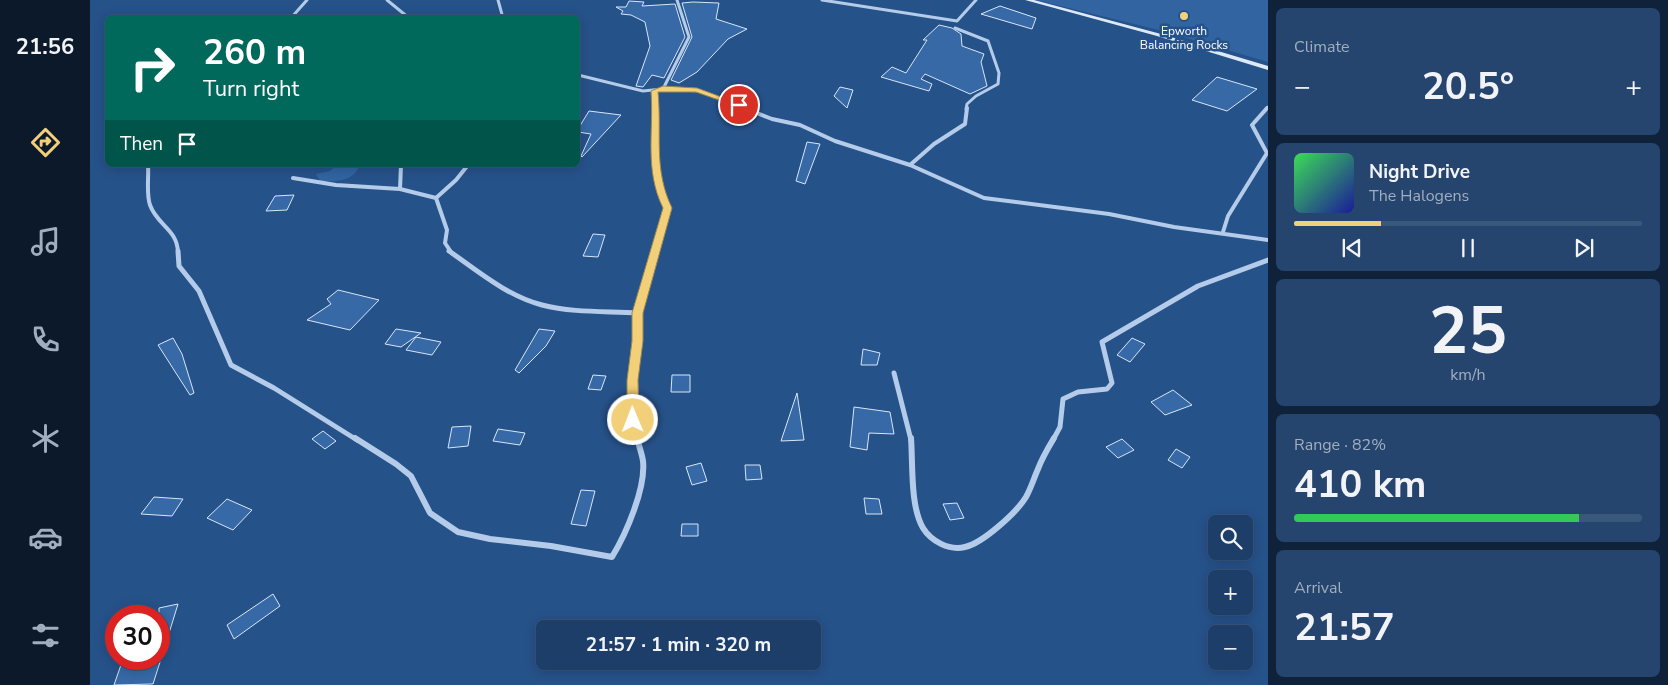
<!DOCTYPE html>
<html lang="en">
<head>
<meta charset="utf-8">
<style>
	:root { --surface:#1c3e68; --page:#25456e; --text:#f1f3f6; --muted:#a0aec0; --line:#3a577c; --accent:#f2cf79 }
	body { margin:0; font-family:"Nunito Sans",sans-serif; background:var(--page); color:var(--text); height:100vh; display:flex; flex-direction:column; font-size:19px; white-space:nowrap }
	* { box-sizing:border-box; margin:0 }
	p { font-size:16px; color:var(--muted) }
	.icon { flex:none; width:28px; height:28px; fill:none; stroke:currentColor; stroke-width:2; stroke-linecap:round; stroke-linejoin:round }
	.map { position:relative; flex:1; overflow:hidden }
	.drawer { display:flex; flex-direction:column; gap:8px; padding:8px; background:#0f2239; width:400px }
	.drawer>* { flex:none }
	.banner { position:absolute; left:15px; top:15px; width:475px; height:152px; border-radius:8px; box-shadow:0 2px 12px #0003,0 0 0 1px var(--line); background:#00695c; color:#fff; overflow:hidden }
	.buttons { position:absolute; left:1118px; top:515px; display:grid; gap:10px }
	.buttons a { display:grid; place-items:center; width:45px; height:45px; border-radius:8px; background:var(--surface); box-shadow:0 2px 12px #0003,0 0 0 1px var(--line); font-size:25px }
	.speed { position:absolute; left:15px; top:605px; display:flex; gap:10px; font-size:25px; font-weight:700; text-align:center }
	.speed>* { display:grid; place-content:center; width:65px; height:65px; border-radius:50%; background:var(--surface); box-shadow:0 2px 12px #0003,0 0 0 1px var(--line); line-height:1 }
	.speed .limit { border:8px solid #d22; background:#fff; color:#111 }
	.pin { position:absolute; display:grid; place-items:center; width:42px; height:42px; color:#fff; margin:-21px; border:2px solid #fff; border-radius:50%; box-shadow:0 1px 5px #0007 }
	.me { position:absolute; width:55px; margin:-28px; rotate:359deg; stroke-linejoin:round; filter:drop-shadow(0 0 4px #0008) }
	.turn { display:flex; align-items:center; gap:18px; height:105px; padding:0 15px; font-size:22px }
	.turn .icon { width:65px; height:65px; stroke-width:2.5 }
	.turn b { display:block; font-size:35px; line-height:42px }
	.then { display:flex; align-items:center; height:48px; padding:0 15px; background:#0003; gap:10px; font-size:19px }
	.big { font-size:38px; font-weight:700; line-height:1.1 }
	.drawer .card { flex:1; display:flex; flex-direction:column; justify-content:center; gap:8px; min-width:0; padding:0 18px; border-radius:8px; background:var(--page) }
	.drawer .dial { align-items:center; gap:0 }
	.dial b { font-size:65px; line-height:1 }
	.song { display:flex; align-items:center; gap:15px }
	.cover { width:60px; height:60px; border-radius:8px; background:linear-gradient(135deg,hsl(130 70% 55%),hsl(240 70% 35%)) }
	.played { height:5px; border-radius:2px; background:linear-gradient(90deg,var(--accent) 25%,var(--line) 25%) }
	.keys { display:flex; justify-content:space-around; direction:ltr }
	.heat { display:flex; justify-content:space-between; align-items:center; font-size:28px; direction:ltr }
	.charge { height:8px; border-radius:4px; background:linear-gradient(90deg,#34c759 82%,var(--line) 0) }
	.trip { position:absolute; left:446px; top:620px; width:285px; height:50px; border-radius:8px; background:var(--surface); box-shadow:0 2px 12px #0003,0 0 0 1px var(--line); font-weight:700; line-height:50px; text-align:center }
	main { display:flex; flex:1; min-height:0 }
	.tabs { display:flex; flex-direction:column; width:90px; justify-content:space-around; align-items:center; background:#0b192a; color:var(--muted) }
	.tabs .icon { width:35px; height:35px }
	.tabs .current { color:var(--accent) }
	.tabs b { font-size:22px; color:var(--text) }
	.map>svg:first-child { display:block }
	.green { fill:#3164a1 }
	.building { fill:#3769a6; stroke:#d8e6f7 }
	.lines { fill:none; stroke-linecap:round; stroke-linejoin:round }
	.street-far3 { stroke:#b4cce9; stroke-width:3 }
	.street-far2 { stroke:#b4cce9; stroke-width:4 }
	.street-far1 { stroke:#b4cce9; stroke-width:5 }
	.street { stroke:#b4cce9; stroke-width:6 }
	.secondary { fill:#dee9f8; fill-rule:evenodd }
	.route { fill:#f2cf79; stroke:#9d874f }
	.poi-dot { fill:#f2cf79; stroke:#26528a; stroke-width:2 }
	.labels { text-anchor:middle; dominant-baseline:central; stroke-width:5; stroke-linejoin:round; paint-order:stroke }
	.far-poi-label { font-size:12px; fill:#fff; stroke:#26528a }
</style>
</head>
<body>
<main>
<nav class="tabs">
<b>21:56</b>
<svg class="icon current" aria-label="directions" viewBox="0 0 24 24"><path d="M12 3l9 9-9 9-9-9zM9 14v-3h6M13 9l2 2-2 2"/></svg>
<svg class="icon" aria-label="music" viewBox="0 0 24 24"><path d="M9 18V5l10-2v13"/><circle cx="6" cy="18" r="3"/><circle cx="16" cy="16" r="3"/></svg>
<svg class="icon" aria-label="phone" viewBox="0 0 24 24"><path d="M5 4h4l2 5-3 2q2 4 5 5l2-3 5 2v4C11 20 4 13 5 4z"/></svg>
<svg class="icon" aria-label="climate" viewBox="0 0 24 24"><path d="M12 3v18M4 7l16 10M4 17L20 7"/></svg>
<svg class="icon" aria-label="car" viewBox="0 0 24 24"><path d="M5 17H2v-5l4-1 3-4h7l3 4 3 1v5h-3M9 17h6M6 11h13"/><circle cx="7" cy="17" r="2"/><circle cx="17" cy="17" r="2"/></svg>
<svg class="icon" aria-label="filters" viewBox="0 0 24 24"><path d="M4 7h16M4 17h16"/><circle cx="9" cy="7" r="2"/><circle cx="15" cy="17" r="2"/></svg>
</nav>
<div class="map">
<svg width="1178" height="685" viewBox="0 0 1178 685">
	<rect width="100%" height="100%" fill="#26528a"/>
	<path class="green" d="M946,0H1178V62L1073,31Z
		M246,165H270C262,183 246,181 230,181L226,174L240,171Z"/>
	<path class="building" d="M539,1L554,2L552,6L585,4L595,37L574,78L562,75L553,87L546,86L560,46L555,22L541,15L531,14L533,11L526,7H536Z
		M603,2L629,3L626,19L657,29L638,39L607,72L589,83L581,80L602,37L592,3Z
		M910,6L946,18L942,29L891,14Z
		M849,25L862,28L871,34L872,46L894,54L891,62L897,86L880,94L835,74L831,79L842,84L839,91L791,77L802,67L816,73L837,40H833Z
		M1127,77L1167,89L1137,111L1102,100Z
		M750,87L763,90L757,108L744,96Z
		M499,111L531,115L492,157L491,156L501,134L488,132V129Z
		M717,142L730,144L715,184L706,181Z
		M204,195L197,210L176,211L185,196Z
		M503,234L515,235L508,257L493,256Z
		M248,290L289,300L260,330L217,320L241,304L237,299Z
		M306,329L331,333L311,347L295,344Z
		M449,329L465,331L456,346L429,373L425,370Z
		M326,337L351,342L342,355L316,350Z
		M83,338L92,354L104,393L100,395L68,345Z
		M1042,338L1055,344L1040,362L1027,355Z
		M773,349L790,353L787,365H771Z
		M503,375L516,376L511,390L498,389Z
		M582,375H600V392H581Z
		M1083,390L1102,405L1075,415L1061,402Z
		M707,393L714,440L691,441Z
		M764,407L800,412L804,434L779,433L777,450L760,447Z
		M381,426L378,446L358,448L362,427Z
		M408,429L435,433L430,445L403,441Z
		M233,431L246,441L235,449L222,439Z
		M1032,439L1044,450L1028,458L1016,447Z
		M1086,449L1100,457L1092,468L1078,460Z
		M611,463L617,481L602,485L596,467Z
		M655,465H670L672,479L656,480Z
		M491,490L505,491L496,526L481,524Z
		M64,497L93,499L82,516L51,514Z
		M774,498L789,499L792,514H776Z
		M137,499L162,510L143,530L117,518Z
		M867,503L874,518L860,520L853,504Z
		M592,524H608V536H591Z
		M183,594L190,606L144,639L137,625Z
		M88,604L72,656H69V608Z
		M33,659H71L63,684L24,685Z"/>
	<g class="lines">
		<path class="street-far3" d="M297,0L319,18
			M408,0L413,18
			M732,0L867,21L886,0
			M201,18L217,0
			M865,28L898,41L909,73L908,84L886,96L877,104L876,109
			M488,75L553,91L573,89L610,91L657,109
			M573,89L599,37L587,0
			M564,91L566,109
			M1176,109L1178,107"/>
		<path class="street-far2" d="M654,108L682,119L710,125L745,141L820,165L894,198L1019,214L1084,227L1178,240
			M58,165C59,177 56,194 60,205C67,225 87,229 88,252
			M820,165L844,144L875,124L877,108
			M203,178L246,185L310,189L346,198
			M310,189L311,165
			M346,198L357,230L355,243L361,252
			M346,198L366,180L378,165
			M1133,232L1138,216L1177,153L1162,125L1177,108
			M565,252L578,208L570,191L564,161L566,108"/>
		<path class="street-far1" d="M88,251L89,266L109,291L141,365L184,388L267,440
			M359,251C388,271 417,296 452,305C483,313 516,311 548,313
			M804,373L821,440
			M548,440L543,420L542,380L547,341L548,313L566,251
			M963,440L970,427L973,399L988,392L1017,389L1022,383L1012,342L1108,286L1178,260"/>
		<path class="street" d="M265,438L306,464L321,476L340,513L368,532L400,539L461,546L522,557C536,534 556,488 553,461C552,454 549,446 547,438
			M821,438C823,464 820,506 833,528C841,541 859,551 875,547C893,543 927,512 936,497C941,488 944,478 948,469C952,458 958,448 964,438"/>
		<path class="secondary" d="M935,0H944L1071,34L1178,66V70L1067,36Z"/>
	</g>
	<path class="route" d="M573,86L607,88L653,105L646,106L606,92H568C572,133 563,169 582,208L553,313V341L548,380L549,420L548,424H539L537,420V380L542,341V313L573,208C554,169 564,132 561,91Z"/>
	<circle class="poi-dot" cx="1094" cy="16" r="5"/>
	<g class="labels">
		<g class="far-poi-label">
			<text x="1094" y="31">Epworth<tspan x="1094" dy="14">Balancing Rocks</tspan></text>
		</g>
	</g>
</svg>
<div class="buttons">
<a><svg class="icon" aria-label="search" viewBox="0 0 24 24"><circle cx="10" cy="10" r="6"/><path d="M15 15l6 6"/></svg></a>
<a>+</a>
<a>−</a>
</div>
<div class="speed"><div class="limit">30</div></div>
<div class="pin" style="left:649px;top:105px;background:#d93025"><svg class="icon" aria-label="arrive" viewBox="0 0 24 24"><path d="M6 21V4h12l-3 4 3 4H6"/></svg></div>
<svg class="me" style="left:543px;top:420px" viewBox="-20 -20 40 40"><circle r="17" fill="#f2cf79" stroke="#fff" stroke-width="3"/><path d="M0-11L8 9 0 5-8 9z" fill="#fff"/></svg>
<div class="trip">21:57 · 1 min · 320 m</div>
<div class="banner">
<div class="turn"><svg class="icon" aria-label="right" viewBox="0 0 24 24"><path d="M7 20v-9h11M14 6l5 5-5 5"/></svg><div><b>260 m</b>Turn right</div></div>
<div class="then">Then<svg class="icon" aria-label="arrive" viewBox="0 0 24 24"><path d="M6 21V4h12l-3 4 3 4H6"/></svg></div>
</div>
</div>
<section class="drawer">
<div class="card"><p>Climate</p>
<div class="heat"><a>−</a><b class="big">20.5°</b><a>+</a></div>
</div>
<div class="card">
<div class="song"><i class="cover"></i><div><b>Night Drive</b><p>The Halogens</p></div></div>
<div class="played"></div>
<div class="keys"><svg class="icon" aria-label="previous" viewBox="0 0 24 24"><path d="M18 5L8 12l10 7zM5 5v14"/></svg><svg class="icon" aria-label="pause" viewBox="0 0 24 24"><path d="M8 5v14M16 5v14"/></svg><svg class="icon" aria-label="next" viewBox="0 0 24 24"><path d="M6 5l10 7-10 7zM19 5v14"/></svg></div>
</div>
<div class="card dial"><b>25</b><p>km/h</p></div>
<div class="card"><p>Range · 82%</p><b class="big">410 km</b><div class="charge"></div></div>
<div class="card"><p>Arrival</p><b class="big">21:57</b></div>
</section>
</main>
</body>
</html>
